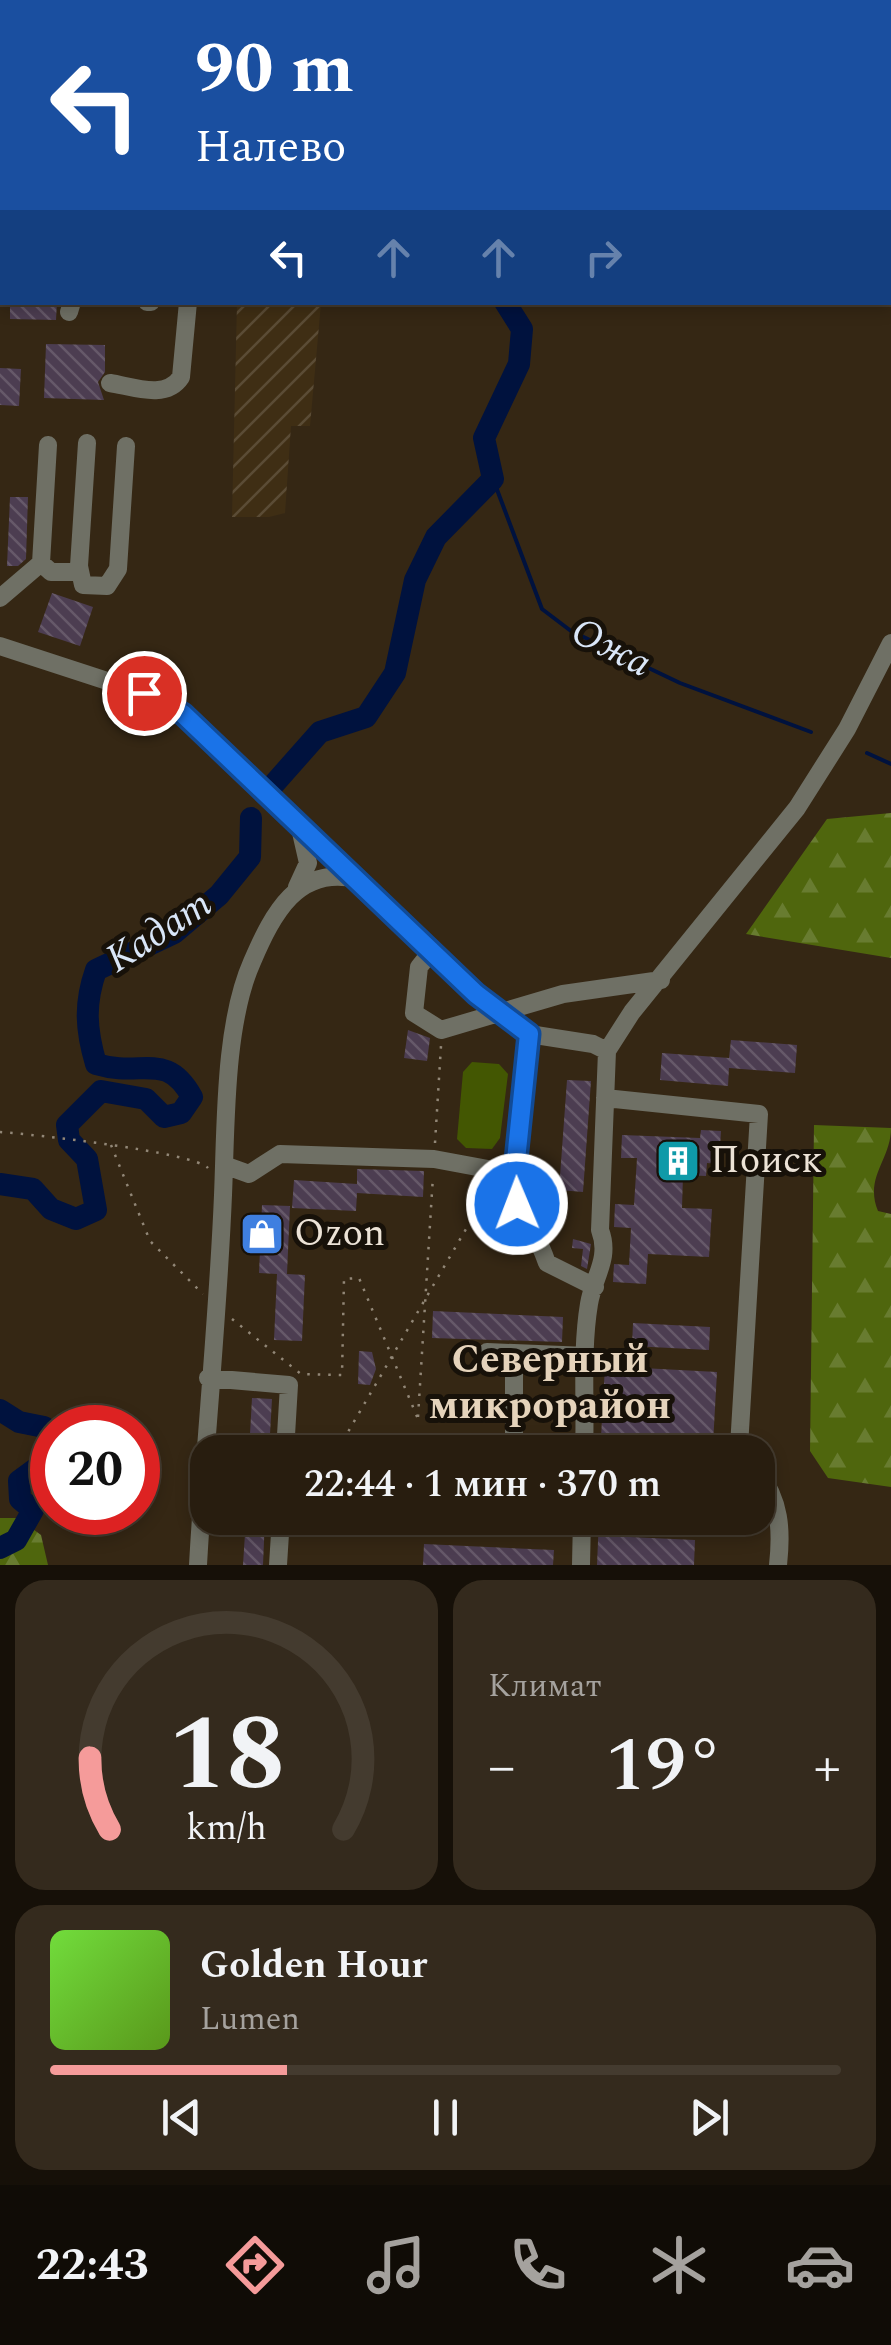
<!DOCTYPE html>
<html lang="ru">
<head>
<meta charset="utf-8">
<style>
	:root { --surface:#281d0f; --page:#342a1d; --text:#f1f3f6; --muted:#a5a29e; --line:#443b2f; --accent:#f59b9a }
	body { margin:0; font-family:Spectral,serif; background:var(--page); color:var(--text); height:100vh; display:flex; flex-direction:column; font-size:38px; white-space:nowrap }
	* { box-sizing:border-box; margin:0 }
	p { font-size:32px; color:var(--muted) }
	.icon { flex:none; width:55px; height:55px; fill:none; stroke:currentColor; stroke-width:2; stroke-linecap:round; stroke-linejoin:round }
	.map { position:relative; height:1565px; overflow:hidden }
	.drawer { display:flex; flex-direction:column; gap:15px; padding:15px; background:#161008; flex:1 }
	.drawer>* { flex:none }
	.top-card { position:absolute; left:0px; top:0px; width:892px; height:305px; box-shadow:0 5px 15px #0003,0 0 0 2px var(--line); background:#1a4fa0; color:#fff; overflow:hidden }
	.speed { position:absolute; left:30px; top:1405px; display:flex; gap:20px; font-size:50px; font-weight:700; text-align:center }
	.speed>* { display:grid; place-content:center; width:130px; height:130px; border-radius:50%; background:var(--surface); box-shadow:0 5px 15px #0003,0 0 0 2px var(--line); line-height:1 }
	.speed .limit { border:15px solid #d22; background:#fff; color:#111 }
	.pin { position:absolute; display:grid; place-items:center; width:85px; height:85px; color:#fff; margin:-42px; border:5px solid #fff; border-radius:50%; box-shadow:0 2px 10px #0007 }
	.me { position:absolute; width:110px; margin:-55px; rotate:359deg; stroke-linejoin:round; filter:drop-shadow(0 0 8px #0008) }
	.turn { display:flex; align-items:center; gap:35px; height:210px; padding:0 30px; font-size:45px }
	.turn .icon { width:130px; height:130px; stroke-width:2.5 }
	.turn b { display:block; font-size:70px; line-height:85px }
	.lanes { display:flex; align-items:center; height:95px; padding:0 30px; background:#0003; justify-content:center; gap:50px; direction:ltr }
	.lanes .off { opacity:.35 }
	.big { font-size:75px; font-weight:600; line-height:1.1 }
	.drawer .card { flex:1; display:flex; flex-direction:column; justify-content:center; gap:15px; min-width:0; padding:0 35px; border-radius:30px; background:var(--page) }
	.drawer .dial { align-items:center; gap:0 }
	.dial svg { height:260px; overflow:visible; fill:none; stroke:var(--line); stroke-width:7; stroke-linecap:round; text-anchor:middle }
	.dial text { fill:var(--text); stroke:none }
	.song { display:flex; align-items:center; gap:30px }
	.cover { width:120px; height:120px; border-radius:15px; background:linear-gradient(135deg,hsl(100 70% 55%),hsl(90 70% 35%)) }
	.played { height:10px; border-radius:5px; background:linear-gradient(90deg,var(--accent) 30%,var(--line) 30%) }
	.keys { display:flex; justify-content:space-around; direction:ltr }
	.heat { display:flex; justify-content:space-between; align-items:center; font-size:55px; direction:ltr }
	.drawer .tiles { flex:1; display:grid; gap:15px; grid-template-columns:1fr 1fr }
	.card:last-child { grid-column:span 2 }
	.trip { position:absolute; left:190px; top:1435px; width:585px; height:100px; border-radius:30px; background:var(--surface); box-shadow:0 5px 15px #0003,0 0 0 2px var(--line); font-weight:600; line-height:100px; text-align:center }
	.tabs { display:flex; height:160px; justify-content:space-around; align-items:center; background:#100c06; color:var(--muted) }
	.tabs .icon { width:70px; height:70px }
	.tabs .active { color:var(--accent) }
	.tabs b { font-size:45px; color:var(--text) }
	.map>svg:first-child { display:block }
	.industrial { fill:url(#industrial-furrows) }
	.green { fill:#435702 }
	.forest { fill:url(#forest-firs) }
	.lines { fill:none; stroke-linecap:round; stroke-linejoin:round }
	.stream { stroke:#00123e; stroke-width:4 }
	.river { stroke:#00123e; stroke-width:22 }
	.building { fill:url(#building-back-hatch) }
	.path { stroke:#928777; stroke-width:2.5; stroke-dasharray:2.5 8; stroke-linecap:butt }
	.minor { stroke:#6f7065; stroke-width:18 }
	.route-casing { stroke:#114b97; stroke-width:25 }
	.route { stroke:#1a73e8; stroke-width:18 }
	.labels { text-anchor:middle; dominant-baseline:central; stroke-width:10; stroke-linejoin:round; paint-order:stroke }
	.poi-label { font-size:38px; fill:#ece3d7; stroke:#171109; text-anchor:start }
	.water-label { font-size:40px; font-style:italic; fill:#d9e6f8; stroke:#171109 }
	.neighbourhood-label { font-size:40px; font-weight:bold; fill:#e5d3bb; stroke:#171109 }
</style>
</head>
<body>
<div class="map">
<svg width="891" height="1565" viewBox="0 0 891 1565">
	<defs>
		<pattern id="industrial-furrows" width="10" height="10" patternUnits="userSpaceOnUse" patternTransform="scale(2.5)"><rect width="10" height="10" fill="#3f2e14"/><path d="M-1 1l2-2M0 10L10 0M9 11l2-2" fill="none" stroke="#5b4c35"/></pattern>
		<pattern id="forest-firs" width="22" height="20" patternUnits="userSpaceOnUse" patternTransform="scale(2.5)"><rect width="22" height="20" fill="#4f660d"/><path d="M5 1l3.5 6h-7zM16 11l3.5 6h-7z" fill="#687c30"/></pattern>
		<pattern id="building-back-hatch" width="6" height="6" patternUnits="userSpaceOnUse" patternTransform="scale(2.5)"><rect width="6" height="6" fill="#4c3d51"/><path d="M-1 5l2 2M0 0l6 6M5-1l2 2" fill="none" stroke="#665969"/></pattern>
	</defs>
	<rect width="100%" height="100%" fill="#352714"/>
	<path class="industrial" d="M237,303H321L310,426H291L285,513L269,517H232Z"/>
	<path class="green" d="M472,1062L499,1064L508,1074L500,1138L492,1149L466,1148L457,1139L463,1072Z"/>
	<path class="forest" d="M891,813V958L746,934L827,819Z
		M814,1125L891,1128C891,1160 864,1177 878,1211L891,1214V1487L828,1478L810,1451Z
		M0,1518H18L41,1535L48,1565H0Z"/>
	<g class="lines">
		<path class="stream" d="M493,479L542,609L571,631L680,683L811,732
			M867,753L891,764"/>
		<path class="river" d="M583,2L590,0
			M274,784L320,732L366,717L395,673L415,580L436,537L493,479L484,438L519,364L522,329L505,302
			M0,1184L33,1189L51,1209L76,1219L96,1210L87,1159L69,1140L67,1125L101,1091L146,1099L164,1117L181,1113L192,1097C166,1050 142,1078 96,1064C86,1030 84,1004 96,970L174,933L219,895L250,857L251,818
			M0,1410L19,1422L44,1427L52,1440
			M0,1548L16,1540L33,1510L20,1499L19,1481L45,1462L52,1447"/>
	</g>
	<path class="building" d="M10,302H57L56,320L10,319Z
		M46,344L105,345V372L98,382L104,400L44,398Z
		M0,368L21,369L19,406L0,405Z
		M10,497H28L26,559L18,566H7Z
		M52,593L93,607L80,646L38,632Z
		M408,1030L430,1038L427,1061L404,1058Z
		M731,1040L797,1045L795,1073L729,1068L728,1086L660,1080L662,1053L729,1058Z
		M567,1080L591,1081L583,1192L559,1190Z
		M701,1130L721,1131L719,1164L707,1163L706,1176L683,1175L682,1208L712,1209L709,1257L648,1254L646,1284L613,1282L614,1264L629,1265L631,1228L614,1227L615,1204L634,1205L637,1158H621L622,1135L700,1138Z
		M357,1169L424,1171L423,1197L357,1193L356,1211L292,1208L294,1180L357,1184Z
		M262,1205L290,1206L287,1274L305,1275L302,1341L274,1340L277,1274L259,1273Z
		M573,1239L591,1244L587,1269L581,1266L583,1249L572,1248Z
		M433,1311L563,1317L562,1342L432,1338Z
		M633,1323L710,1327L709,1350L632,1346Z
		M359,1351L372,1352L376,1369L370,1385L358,1384Z
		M605,1366L717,1372L713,1444L601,1437Z
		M252,1398L272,1399L269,1452H249Z
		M358,1441L429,1444V1452H357Z
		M246,1518H265L263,1565H243Z
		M599,1518H609L608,1536L695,1540L694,1565H597Z
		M424,1544L554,1550L553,1565H423Z"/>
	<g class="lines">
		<path class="path" d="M0,1132C31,1134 193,1152 208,1168
			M435,1143L441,1046
			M111,1145L150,1241L203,1294
			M232,1319L301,1374L342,1375L344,1279L359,1278L418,1419
			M418,1417L433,1176
			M346,1452L348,1432L491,1186"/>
		<path class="minor" d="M369,2V0
			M0,18L2,17
			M0,89L2,86
			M0,173L2,175
			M0,217H2
			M890,277H891
			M147,302H151
			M69,312L72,302
			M110,383C134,387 166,400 181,377L188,302
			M41,563L51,572H74L79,566L87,443
			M79,566L83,585L107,586L118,569L126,446
			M0,598L41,563L48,445
			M0,646L144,693L183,714L499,1015L529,1034L593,1044L607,1051
			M297,887L308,863L300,828
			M431,952L419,967L414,1013L441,1030L563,994L661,980
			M605,1098L759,1114L739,1447L744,1452
			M224,1165L249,1174L280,1154L434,1159L509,1173L516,1160L529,1034
			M509,1173C517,1205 536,1230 547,1263L595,1287
			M487,1352L587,1356
			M208,1378L289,1385L285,1452
			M514,1452V1353
			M584,1452C586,1404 581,1352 589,1304C593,1277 611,1259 600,1230L607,1051L632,1012L797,808L847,729L891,643
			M758,1471C780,1501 782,1529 778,1565
			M494,1519V1518
			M198,1565C205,1441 218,1318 223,1195C226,1126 224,1025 252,962C273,913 298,865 357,879
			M278,1565L281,1518
			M581,1565L582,1518"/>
	</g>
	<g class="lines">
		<defs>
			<path id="route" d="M144,693L183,714L476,994L529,1034L516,1160L508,1172L517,1204"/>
		</defs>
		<use href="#route" class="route-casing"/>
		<use href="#route" class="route"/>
	</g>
	<defs>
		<symbol id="building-square" viewBox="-11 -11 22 22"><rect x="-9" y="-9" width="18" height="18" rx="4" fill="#0f9aa8" stroke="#171109"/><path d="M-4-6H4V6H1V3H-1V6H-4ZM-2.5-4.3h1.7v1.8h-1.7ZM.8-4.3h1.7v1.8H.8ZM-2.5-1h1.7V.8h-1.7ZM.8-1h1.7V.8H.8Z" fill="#fff"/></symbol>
		<symbol id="shop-square" viewBox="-11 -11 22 22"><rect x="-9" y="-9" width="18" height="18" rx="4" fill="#3f7fe0" stroke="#171109"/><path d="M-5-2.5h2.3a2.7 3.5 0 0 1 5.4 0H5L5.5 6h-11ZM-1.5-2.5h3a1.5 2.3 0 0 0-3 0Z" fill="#fff"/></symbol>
	</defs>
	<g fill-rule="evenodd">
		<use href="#building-square" x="653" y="1136" width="50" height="50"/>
		<use href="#shop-square" x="237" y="1209" width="50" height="50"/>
	</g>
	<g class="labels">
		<g class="poi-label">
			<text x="710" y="1161">Поиск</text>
			<text x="294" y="1234">Ozon</text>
		</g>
		<g class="water-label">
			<text transform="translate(611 648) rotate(27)">Ожа</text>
			<text transform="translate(159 932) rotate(-33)">Кадат</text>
		</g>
		<g class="neighbourhood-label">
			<text x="550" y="1360">Северный<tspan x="550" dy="46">микрорайон</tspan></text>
		</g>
	</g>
</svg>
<div class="speed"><div class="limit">20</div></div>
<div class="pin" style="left:144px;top:693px;background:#d93025"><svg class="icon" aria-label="arrive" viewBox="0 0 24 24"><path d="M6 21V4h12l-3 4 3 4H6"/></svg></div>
<svg class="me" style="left:517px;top:1204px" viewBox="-20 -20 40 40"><circle r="17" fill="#1a73e8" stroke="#fff" stroke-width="3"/><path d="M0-11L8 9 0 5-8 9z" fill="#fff"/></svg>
<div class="trip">22:44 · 1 мин · 370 m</div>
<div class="top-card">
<div class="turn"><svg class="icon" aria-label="left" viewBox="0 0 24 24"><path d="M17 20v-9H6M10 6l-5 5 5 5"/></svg><div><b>90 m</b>Налево</div></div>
<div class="lanes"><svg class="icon" aria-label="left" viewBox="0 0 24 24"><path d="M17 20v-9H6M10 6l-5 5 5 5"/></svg><svg class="icon off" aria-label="ahead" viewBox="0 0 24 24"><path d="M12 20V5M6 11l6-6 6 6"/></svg><svg class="icon off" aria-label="ahead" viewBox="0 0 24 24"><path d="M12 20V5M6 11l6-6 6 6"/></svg><svg class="icon off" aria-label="right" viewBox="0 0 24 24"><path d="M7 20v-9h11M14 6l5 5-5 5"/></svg></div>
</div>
</div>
<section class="drawer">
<div class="tiles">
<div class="card dial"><svg viewBox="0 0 100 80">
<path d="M14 69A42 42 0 1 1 86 69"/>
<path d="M14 69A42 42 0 0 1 8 47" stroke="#f59b9a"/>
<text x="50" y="56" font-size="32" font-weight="700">18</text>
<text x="50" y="72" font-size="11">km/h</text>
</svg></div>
<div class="card"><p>Климат</p>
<div class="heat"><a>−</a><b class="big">19°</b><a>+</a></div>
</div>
<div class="card">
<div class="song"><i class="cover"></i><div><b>Golden Hour</b><p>Lumen</p></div></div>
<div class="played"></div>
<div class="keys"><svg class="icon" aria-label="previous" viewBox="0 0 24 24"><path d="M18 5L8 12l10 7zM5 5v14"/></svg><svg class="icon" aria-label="pause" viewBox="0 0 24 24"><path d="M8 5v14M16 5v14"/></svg><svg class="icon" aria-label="next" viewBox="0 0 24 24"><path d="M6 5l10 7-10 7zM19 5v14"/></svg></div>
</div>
</div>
</section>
<nav class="tabs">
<b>22:43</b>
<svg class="icon active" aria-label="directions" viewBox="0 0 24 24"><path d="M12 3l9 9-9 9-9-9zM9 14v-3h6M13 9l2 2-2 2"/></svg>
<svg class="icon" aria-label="music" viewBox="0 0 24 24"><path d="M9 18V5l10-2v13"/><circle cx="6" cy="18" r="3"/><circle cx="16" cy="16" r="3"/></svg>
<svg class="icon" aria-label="phone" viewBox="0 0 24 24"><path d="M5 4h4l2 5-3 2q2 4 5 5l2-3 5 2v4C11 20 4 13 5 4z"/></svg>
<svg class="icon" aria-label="climate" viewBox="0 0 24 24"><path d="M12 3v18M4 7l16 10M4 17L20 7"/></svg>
<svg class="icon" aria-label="car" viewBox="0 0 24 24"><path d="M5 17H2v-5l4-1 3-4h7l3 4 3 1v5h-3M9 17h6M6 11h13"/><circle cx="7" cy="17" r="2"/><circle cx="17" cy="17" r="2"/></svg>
</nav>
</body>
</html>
